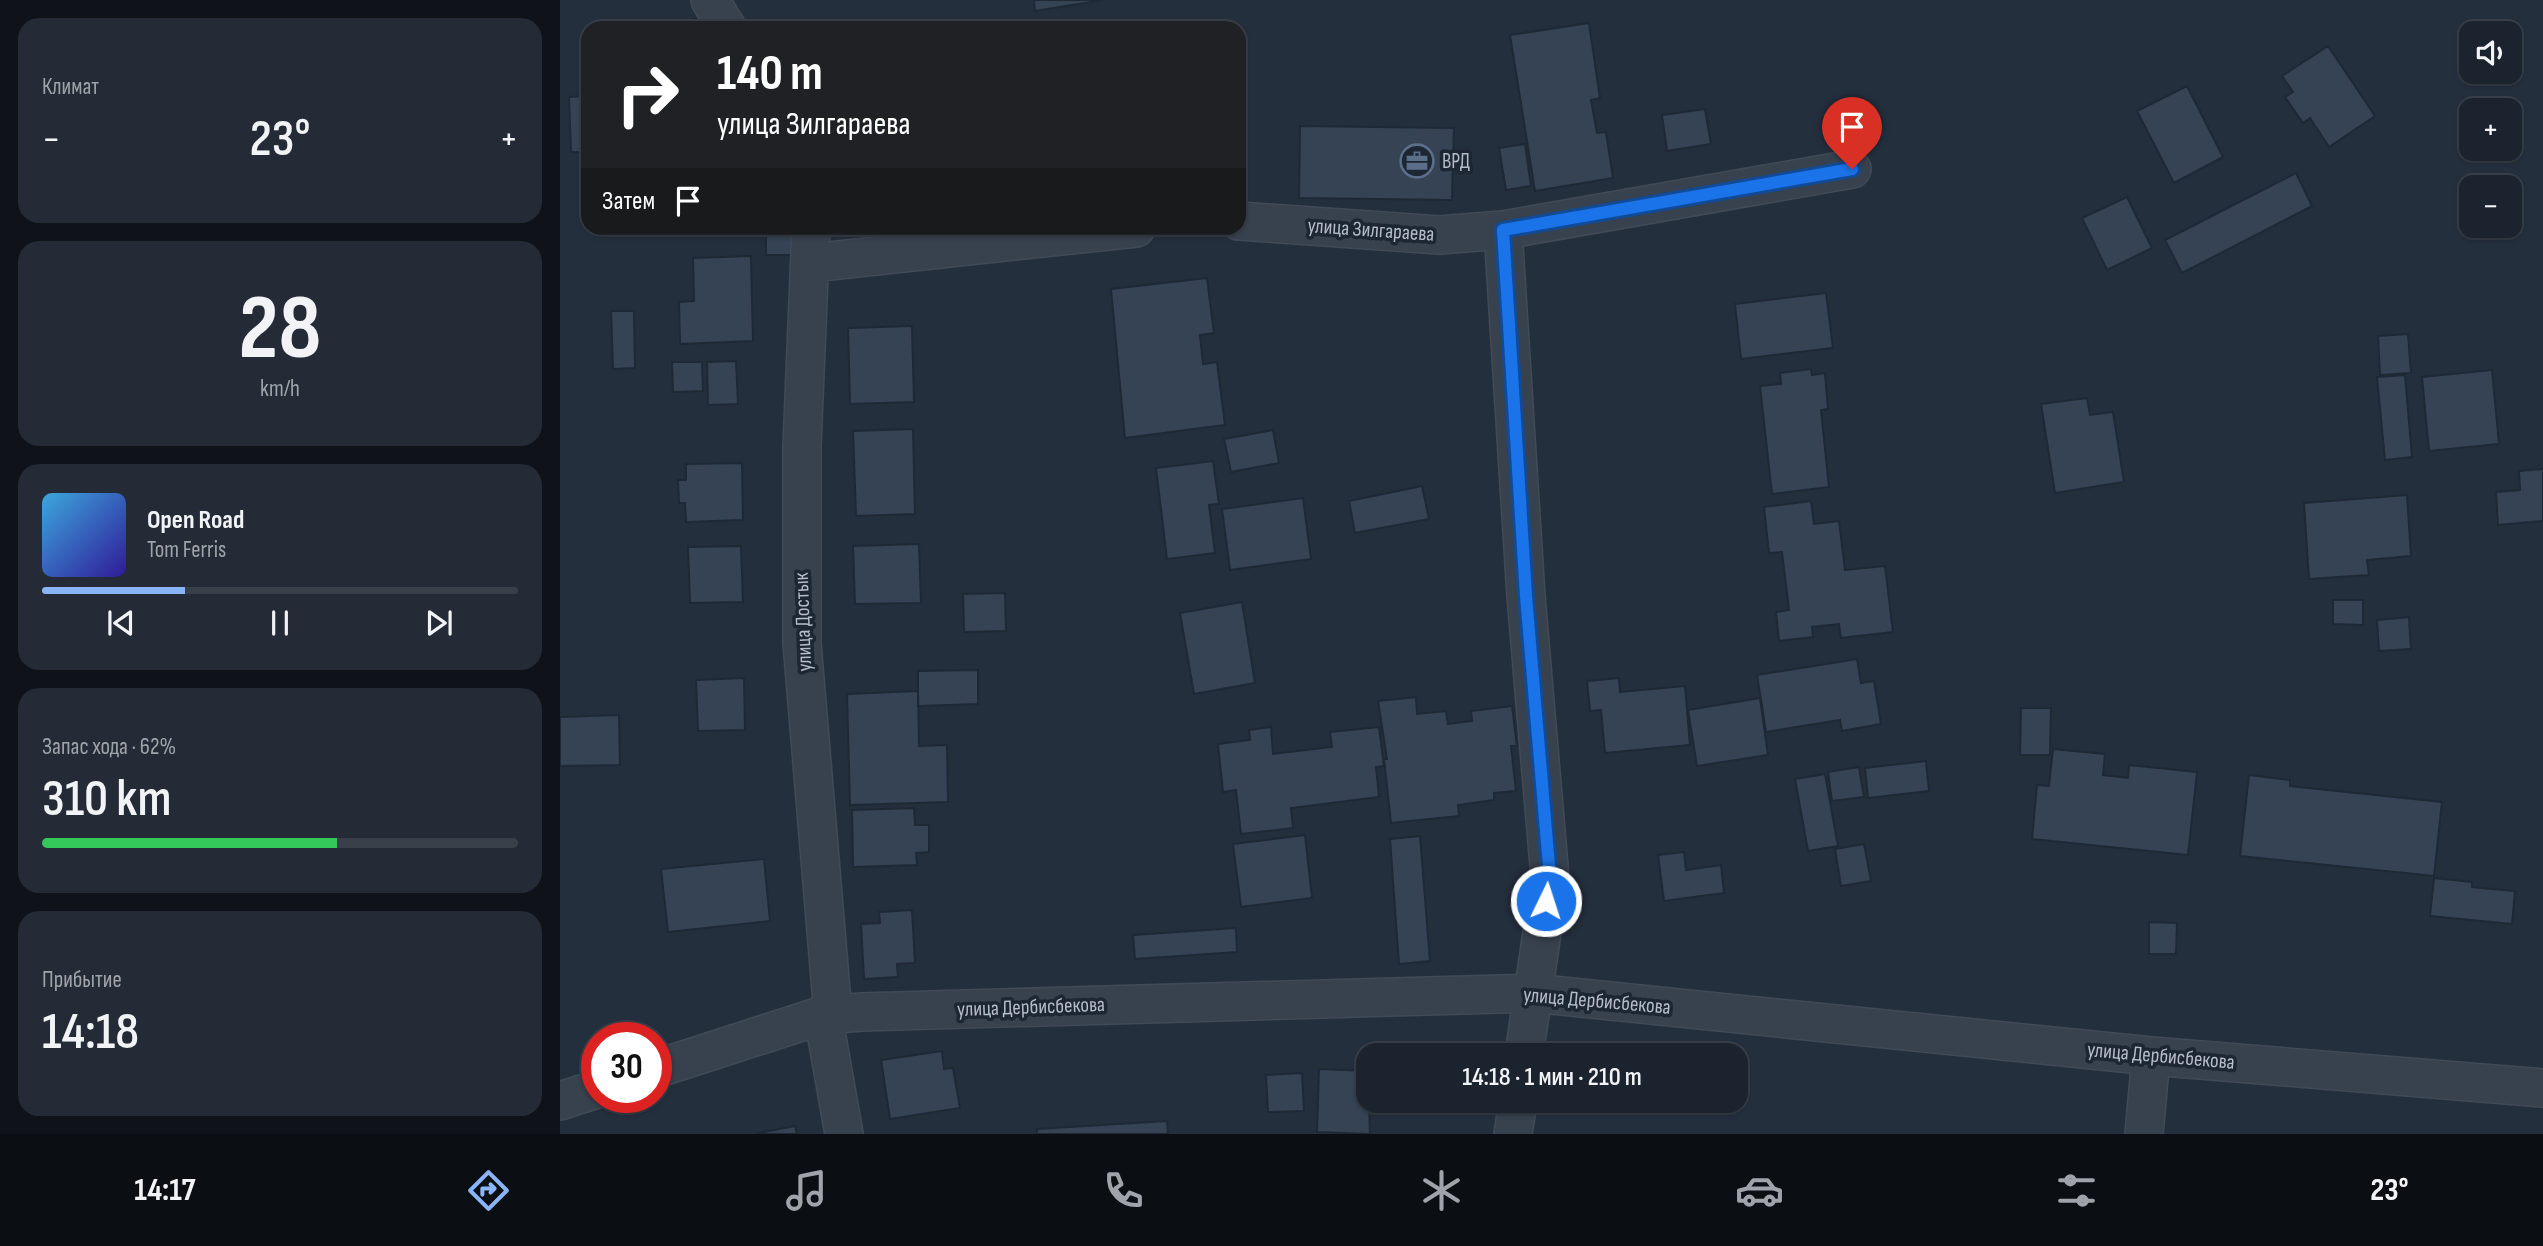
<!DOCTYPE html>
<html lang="ru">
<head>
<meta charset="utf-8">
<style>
	:root { --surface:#1b232e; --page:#242b36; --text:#f1f3f6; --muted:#a0a4aa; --line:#39404a; --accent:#8ab4f8 }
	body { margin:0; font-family:"Sofia Sans Condensed",sans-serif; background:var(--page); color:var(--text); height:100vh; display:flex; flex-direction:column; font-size:26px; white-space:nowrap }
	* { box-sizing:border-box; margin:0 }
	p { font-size:23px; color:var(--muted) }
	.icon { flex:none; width:38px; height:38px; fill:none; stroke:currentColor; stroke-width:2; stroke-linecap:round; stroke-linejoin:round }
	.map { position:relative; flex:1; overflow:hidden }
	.panel { display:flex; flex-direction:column; gap:18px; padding:18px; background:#0f1319; width:560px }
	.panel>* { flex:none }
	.hud { position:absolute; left:21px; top:21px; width:665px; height:214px; border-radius:21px; box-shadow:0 2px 5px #0004,0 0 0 2px var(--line); background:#202124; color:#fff; overflow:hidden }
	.buttons { position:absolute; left:1899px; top:21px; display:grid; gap:14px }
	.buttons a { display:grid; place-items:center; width:63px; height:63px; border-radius:14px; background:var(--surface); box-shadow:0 2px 5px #0004,0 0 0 2px var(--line); font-size:35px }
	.speed { position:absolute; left:21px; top:1022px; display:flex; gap:14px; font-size:35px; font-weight:700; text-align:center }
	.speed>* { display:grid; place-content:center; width:91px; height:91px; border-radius:50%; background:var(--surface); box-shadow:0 2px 5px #0004,0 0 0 2px var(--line); line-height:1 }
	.speed .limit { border:10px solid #d22; background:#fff; color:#111 }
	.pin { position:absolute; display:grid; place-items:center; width:60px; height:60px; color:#fff; margin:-72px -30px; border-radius:50% 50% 50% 0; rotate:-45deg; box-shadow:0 0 7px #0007 }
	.pin .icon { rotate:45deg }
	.me { position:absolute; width:77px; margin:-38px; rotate:4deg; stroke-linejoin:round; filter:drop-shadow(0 0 5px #0008) }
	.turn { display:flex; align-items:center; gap:24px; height:147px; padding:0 21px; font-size:32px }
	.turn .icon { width:91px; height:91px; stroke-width:2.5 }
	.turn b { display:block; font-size:49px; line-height:60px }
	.then { display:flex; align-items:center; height:66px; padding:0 21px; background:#0003; gap:14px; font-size:26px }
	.big { font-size:52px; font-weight:600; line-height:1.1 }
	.panel .tile { flex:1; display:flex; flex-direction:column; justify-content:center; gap:10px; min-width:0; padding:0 24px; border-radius:21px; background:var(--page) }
	.panel .dial { align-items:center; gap:0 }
	.dial b { font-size:91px; line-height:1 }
	.song { display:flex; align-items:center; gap:21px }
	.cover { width:84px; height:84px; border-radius:10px; background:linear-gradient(135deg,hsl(200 70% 55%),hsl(250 70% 35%)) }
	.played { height:7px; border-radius:4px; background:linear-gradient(90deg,var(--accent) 30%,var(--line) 30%) }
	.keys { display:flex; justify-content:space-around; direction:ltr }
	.heat { display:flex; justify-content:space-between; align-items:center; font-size:38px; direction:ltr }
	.charge { height:10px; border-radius:5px; background:linear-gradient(90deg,#34c759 62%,var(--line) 0) }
	.trip { position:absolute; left:796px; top:1043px; width:392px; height:70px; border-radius:21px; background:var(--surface); box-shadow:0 2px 5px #0004,0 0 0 2px var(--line); font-weight:600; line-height:70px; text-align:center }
	.tabs { display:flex; height:112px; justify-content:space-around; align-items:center; background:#0b0e12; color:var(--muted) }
	.tabs .icon { width:49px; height:49px }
	.tabs .current { color:var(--accent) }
	.tabs b { font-size:32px; color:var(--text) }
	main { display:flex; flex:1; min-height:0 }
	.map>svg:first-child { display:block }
	.building { fill:#364354; stroke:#1f2835; stroke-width:2 }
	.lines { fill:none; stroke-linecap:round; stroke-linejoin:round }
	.minor-casing { stroke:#414a57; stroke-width:40 }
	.minor { stroke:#38414e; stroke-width:37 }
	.route-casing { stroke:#114b97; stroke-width:18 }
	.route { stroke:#1a73e8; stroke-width:12 }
	.labels { text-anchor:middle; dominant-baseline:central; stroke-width:7; stroke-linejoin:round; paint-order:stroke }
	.poi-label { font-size:21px; fill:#b4bcc9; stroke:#1d2633; text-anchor:start }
	.street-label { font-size:21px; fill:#b4bcc9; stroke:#1d2633 }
</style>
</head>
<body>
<main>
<section class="panel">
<div class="tile"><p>Климат</p>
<div class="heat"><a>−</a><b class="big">23°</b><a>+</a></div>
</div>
<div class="tile dial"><b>28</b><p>km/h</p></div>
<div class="tile">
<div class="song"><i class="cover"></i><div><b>Open Road</b><p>Tom Ferris</p></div></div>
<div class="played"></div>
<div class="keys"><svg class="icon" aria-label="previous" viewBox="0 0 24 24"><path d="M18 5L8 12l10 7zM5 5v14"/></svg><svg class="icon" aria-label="pause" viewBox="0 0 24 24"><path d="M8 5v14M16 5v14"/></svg><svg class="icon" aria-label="next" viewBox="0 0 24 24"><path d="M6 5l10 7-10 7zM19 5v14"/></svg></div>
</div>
<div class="tile"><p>Запас хода · 62%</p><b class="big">310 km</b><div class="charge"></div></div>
<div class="tile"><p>Прибытие</p><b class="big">14:18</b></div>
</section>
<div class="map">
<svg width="1983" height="1134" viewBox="0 0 1983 1134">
	<rect width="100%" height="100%" fill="#242f3e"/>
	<path class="building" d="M474,0H544L475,11Z
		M148,15L152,28H111L110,26Z
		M1029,23L1040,98L1031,100L1037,133L1046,132L1053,178L975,191L950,35Z
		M1768,46L1815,116L1769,147L1750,118L1743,123L1725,97L1733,92L1722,76Z
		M1627,86L1663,157L1614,183L1577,111Z
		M28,96V152H11L9,97Z
		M1145,109L1151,144L1107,151L1102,115Z
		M740,126L894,128L892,200L739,198Z
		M965,144L971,186L946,190L939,148Z
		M1736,173L1752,206L1622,273L1605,240Z
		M1567,197L1592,248L1547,270L1522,218Z
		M206,228H233V255H206Z
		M191,256L193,341L120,344L119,302L134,301L133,258Z
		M647,278L654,333L640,335L643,364L657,362L665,425L565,438L551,289Z
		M1266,293L1273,348L1181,359L1175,304Z
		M51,311H74L75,368L53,369Z
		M352,326L354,402L290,404L288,328Z
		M1848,334L1851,373L1820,375L1818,336Z
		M176,361L178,404L148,405L147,362Z
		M112,362H142L143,391L113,392Z
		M1251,369L1252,375L1265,373L1268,409L1261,410L1269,487L1212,494L1200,386L1221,384L1220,373Z
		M1932,370L1939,444L1869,451L1862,377Z
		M1845,375L1852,457L1825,460L1817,377Z
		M1527,398L1530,415L1553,412L1564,482L1495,493L1481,404Z
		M353,429L355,514L296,516L293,431Z
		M713,430L719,463L671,472L664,439Z
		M653,461L659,504L649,505L655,553L607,559L596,468Z
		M182,463L183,520L126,522L125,503H119L118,480H126V464Z
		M1983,469V521L1938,525L1936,492L1960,490L1959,471Z
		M862,486L869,519L795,533L789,501Z
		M1847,495L1851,556L1807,560L1809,575L1749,579L1744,503Z
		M743,498L751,559L670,570L662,509Z
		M1251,501L1254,524L1279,521L1285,570L1325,566L1333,632L1281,638L1279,624L1252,627L1253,637L1219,641L1216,612L1229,610L1222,552L1209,553L1204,507Z
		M359,544L361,603L295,604L293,546Z
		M181,546L183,602L130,603L128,547Z
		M445,593L446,631L404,632L403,594Z
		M1773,600H1803V625L1773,624Z
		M682,602L695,683L634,694L620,613Z
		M1849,617L1851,649L1819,651L1817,620Z
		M1297,659L1301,683L1314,681L1321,724L1282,731L1280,720L1206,732L1197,675Z
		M418,670V704L358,706V671Z
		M184,678L185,730L138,731L136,680Z
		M1059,678L1060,692L1125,686L1130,745L1045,753L1041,710L1030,711L1027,681Z
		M358,691L359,746L387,745L388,802L290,805L287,694Z
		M856,697L857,714L886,711L888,724L912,721L911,711L952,706L957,746H951L956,791L934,793V800L898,805L899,816L831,823L824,759H827L818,701Z
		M1200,698L1208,755L1137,766L1128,710Z
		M1461,708H1491L1490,755H1460Z
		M59,715L60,765L0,766V717Z
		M711,727L713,754L772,747L770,732L819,727L824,766L816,767L819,797L731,808L733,828L681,834L676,790L663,792L658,744L690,740L689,730Z
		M1493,749L1545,754L1543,775L1568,778L1569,765L1637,772L1628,855L1472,839L1477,785L1489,786Z
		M1366,761L1369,791L1308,798L1305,768Z
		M1299,767L1304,797L1272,801L1268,772Z
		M1265,774L1278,846L1248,851L1235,779Z
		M1689,775L1730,780V786L1882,802L1874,876L1680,856Z
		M354,808L355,825H369V852L356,853L357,865L293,867L292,810Z
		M745,835L752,898L681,907L673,844Z
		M860,836L870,961L839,964L830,839Z
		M1304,844L1311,881L1281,886L1275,849Z
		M1124,852L1126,870L1161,865L1164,893L1104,901L1098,855Z
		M204,859L210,921L108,932L101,869Z
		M1874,878L1912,882V887L1955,891L1952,924L1870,916Z
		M352,910L355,963L337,964L338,977L304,979L301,924L320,923L319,912Z
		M1589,922L1617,923L1616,954H1589Z
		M676,928L677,952L575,959L573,935Z
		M382,1051L384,1069L393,1068L400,1108L330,1119L321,1060Z
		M759,1069L808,1071L810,1134L757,1132Z
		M742,1073L744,1111L708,1112L706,1075Z
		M607,1121L608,1134H477V1129Z
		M235,1126L237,1134H194Z"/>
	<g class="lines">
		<defs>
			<path id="minor" d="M150,0L167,28
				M679,221L879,235L943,230L1292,169
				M251,228L242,446V643L273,1015
				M943,230L966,596L990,878L964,1055
				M251,263L576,228
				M263,1015L284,1134
				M96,1069L263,1015L302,1012L972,993L1591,1056L1983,1088
				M0,1101L37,1089
				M953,1134L958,1101
				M1584,1134L1591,1056"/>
		</defs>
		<use href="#minor" class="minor-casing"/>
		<use href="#minor" class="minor"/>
	</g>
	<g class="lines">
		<defs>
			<path id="route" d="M986,901L990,878L966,596L943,230L1292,169"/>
		</defs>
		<use href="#route" class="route-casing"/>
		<use href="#route" class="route"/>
	</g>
	<defs>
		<symbol id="office-ring" viewBox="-11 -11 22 22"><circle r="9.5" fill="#1d2633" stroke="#5c6f8a" stroke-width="1.5"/><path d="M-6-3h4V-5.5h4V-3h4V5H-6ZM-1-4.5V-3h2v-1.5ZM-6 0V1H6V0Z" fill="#5c6f8a"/></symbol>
	</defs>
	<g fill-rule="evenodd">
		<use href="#office-ring" x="838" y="142" width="38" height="38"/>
	</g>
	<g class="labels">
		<g class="poi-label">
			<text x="882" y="161">ВРД</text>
		</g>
		<g class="street-label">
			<text transform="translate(811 230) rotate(4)">улица Зилгараева</text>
			<text transform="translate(243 622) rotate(-92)">улица Достык</text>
			<text transform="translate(1037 1001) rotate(5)">улица Дербисбекова</text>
			<text transform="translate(471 1007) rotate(-2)">улица Дербисбекова</text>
			<text transform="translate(1601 1056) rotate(5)">улица Дербисбекова</text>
		</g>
	</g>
</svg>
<div class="buttons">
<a><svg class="icon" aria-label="sound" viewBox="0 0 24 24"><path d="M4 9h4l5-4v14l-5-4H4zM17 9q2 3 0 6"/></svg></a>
<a>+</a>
<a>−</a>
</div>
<div class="speed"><div class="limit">30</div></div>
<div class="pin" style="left:1292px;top:169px;background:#d93025"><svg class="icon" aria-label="arrive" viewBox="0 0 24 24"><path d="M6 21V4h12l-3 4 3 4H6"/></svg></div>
<svg class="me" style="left:986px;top:901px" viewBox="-20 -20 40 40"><circle r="17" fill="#1a73e8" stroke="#fff" stroke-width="3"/><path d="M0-11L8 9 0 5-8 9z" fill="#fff"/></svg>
<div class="trip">14:18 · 1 мин · 210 m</div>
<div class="hud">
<div class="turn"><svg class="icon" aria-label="right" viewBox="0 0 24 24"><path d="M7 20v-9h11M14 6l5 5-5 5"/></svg><div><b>140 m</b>улица Зилгараева</div></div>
<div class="then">Затем<svg class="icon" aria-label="arrive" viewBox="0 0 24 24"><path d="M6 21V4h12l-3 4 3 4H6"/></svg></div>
</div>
</div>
</main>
<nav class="tabs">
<b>14:17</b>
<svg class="icon current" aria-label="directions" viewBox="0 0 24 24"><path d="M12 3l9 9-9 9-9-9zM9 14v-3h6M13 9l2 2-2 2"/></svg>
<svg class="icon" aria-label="music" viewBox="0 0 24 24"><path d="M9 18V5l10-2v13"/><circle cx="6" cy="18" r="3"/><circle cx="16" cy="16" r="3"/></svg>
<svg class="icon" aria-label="phone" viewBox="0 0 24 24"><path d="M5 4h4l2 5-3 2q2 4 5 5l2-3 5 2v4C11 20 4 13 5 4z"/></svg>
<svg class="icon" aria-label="climate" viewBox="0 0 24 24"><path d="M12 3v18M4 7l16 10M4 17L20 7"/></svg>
<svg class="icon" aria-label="car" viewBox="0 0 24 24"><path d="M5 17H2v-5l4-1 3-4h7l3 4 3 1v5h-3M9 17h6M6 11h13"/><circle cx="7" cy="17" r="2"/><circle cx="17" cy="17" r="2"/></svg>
<svg class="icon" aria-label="filters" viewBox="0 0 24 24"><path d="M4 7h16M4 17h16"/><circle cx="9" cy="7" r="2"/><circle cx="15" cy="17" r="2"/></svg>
<b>23°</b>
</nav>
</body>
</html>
